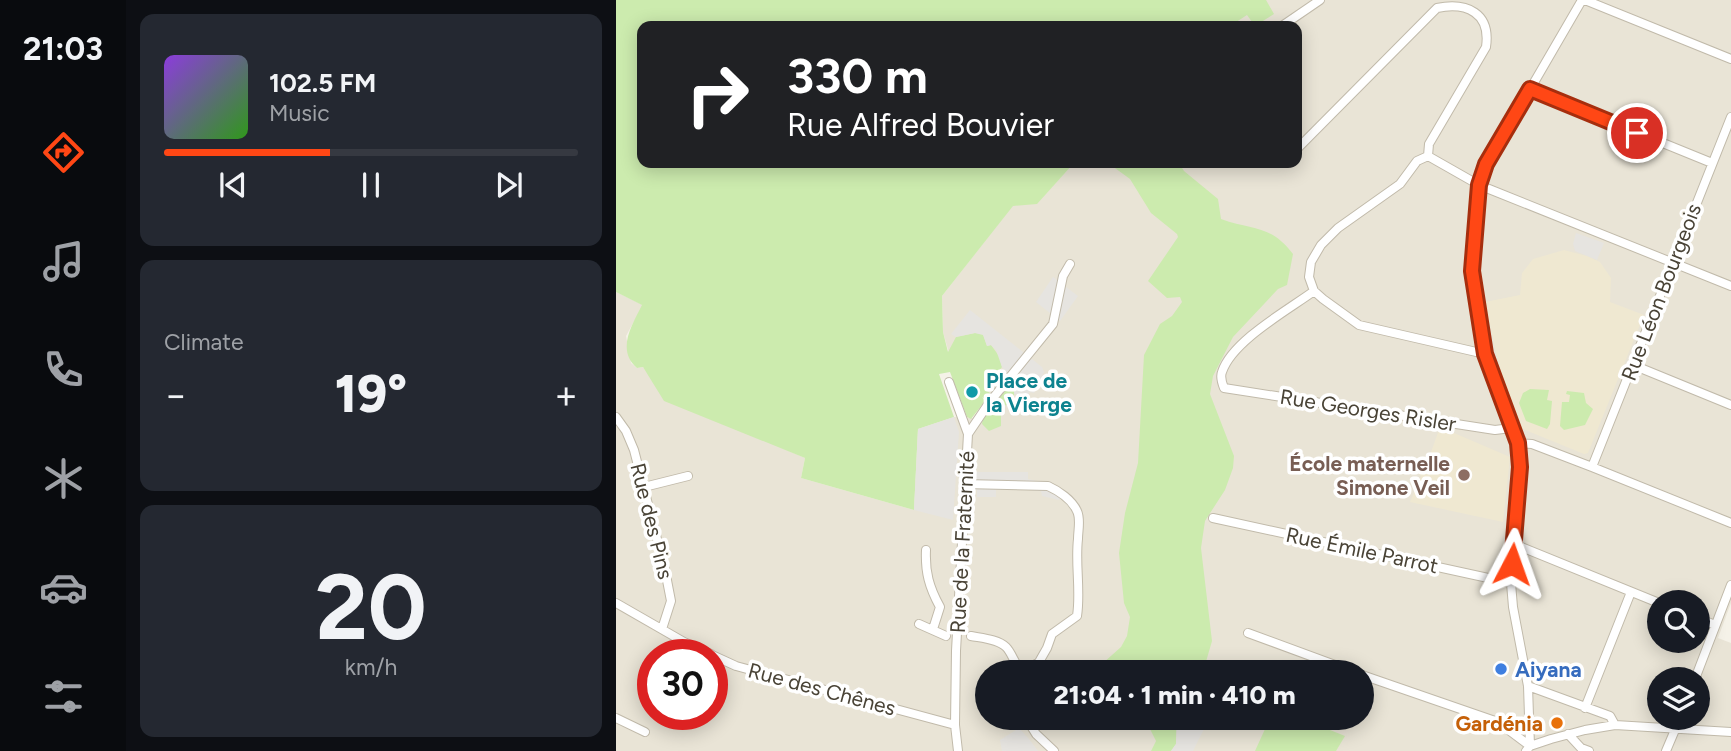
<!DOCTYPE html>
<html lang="en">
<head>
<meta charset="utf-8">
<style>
	:root { --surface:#171b24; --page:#242831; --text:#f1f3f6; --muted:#9ea1a6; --line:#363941; --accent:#ff4715 }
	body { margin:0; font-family:Figtree,sans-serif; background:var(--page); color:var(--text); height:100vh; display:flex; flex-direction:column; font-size:26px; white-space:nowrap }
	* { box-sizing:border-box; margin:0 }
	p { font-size:23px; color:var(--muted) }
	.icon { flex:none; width:38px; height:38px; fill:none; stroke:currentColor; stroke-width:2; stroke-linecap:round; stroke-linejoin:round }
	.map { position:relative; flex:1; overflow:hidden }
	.drawer { display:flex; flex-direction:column; gap:14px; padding:14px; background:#0d0f14; width:490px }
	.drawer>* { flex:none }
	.hud { position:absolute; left:21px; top:21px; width:665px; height:147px; border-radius:14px; box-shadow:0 4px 18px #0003; background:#202124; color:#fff; overflow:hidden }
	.controls { position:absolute; left:1031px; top:590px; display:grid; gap:14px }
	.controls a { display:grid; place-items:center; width:63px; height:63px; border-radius:50%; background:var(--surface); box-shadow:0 4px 18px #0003; font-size:35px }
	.speed { position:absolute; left:21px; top:639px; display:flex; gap:14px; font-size:35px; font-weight:700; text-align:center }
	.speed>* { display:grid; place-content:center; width:91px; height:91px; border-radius:50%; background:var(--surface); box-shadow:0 4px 18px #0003; line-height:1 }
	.speed .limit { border:10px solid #d22; background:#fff; color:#111 }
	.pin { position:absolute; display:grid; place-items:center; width:60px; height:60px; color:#fff; margin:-30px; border:4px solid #fff; border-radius:50%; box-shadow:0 2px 7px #0007 }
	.me { position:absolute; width:77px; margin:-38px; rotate:4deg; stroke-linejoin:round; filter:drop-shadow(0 0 5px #0008) }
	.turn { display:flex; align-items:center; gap:24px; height:147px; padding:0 35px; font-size:32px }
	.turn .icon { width:91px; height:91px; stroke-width:2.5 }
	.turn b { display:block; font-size:49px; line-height:60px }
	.big { font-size:52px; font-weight:800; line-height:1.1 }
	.drawer .tile { flex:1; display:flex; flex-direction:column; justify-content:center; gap:10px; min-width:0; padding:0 24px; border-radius:14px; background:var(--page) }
	.drawer .dial { align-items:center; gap:0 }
	.dial b { font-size:91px; line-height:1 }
	.song { display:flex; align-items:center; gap:21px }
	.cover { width:84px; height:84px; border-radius:10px; background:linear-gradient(135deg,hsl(270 70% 55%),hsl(110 70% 35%)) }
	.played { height:7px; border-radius:4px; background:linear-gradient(90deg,var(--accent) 40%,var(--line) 40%) }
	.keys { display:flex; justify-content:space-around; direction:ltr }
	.heat { display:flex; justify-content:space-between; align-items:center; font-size:38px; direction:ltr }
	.trip { position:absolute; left:359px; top:660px; width:399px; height:70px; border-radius:35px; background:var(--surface); box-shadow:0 4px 18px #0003; font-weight:800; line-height:70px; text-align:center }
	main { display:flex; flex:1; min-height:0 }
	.tab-bar { display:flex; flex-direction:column; width:126px; justify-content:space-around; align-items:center; background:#090b0e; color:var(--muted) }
	.tab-bar .icon { width:49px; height:49px }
	.tab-bar .selected { color:var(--accent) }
	.tab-bar b { font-size:32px; color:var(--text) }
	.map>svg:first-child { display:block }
	.residential { fill:#e9e4d6; fill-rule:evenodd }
	.education { fill:#efe8d1 }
	.green { fill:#ccebae }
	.parking { fill:#e6e4e0 }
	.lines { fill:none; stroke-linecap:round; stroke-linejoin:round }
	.street-casing { stroke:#c1baaa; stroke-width:10 }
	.street { stroke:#fff; stroke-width:8 }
	.route-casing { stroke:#a62e0e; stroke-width:18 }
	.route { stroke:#ff4715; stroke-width:12 }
	.culture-dot { fill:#0f9aa8; stroke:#fff; stroke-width:2.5 }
	.education-dot { fill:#8d6e63; stroke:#fff; stroke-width:2.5 }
	.shop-dot { fill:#3f7fe0; stroke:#fff; stroke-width:2.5 }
	.food-dot { fill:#e8710a; stroke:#fff; stroke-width:2.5 }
	.labels { text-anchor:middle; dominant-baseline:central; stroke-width:7; stroke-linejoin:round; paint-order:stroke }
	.street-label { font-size:21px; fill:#494336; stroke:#fff }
	.culture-label { font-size:21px; font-weight:bold; fill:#0d838f; stroke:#fff; text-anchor:start }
	.education-label { font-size:21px; font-weight:bold; fill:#785e54; stroke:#fff; text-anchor:end }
	.shop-label { font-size:21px; font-weight:bold; fill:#366cbe; stroke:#fff; text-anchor:start }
	.food-label { font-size:21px; font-weight:bold; fill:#c56008; stroke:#fff; text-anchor:end }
</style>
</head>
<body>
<main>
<nav class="tab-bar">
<b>21:03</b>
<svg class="icon selected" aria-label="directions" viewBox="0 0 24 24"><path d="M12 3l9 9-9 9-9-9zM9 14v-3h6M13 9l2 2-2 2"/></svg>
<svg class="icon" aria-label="music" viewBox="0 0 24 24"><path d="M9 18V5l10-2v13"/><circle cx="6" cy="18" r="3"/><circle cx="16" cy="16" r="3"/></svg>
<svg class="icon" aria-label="phone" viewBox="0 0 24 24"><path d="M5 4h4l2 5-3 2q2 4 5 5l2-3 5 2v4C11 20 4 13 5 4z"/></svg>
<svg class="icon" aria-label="climate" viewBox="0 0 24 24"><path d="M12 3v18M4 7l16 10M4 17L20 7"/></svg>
<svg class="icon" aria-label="car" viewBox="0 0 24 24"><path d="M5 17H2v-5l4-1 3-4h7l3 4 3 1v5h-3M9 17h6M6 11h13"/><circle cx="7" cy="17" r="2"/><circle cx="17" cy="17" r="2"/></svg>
<svg class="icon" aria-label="filters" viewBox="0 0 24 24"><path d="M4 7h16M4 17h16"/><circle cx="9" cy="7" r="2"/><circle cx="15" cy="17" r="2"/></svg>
</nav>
<section class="drawer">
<div class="tile">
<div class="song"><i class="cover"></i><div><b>102.5 FM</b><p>Music</p></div></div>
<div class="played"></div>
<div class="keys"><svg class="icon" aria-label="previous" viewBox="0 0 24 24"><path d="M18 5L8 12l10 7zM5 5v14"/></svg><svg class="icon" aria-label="pause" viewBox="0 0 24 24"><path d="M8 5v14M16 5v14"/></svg><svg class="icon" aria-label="next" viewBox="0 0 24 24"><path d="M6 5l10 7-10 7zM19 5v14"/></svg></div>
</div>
<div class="tile"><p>Climate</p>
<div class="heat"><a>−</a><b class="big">19°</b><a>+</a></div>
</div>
<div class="tile dial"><b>20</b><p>km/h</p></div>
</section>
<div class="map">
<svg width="1115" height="751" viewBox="0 0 1115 751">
	<rect width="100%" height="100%" fill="#f5f2e8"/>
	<path class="residential" d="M632,0H1115V603L1102,638L1115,643V751H0V292L27,305L10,336L15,363L21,368L27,367L36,379L134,434L189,458L185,478L298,510L302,429L338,417L357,418L374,395L369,390L385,369L333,353L327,332L326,296L397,205L421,203L458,163H681V26H589ZM1043,602H1082V640H1043ZM37,654H96V714H37ZM371,672H746V718H371ZM1043,679H1082V718H1043Z"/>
	<path class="education" d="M948,250L971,256L984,262L995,278L994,302L1028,315L972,453L968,454L902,427L883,366L869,302L904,295L906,273L917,259Z
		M824,427L894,457L887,522L794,502L805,476L802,474L810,466Z"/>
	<path class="green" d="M0,0H650L658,14L639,26L631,15L614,26H26V163H458L421,204L397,206L326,296L327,332L332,352L340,337L359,333L367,334L371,346L375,345L383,356L386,367L369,389L375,394L370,400L366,397L369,401L355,419L351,417L334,372L323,374L338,417L302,429L298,510L185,478L189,458L48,401L27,367L21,368C0,350 16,325 26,305L0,292Z
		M492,163H563L568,171L602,199L605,219C638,231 654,224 677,254L671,285L662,289L617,337L597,376L594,394L618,456L617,468L609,490L589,521L585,548L596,641L587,672H477L505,647L511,636L514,617L508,603L503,553L509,513L522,463L528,355L544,324L556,316L566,302L564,297L551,298L532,281L562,237L561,234L535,213L514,179Z
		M395,383H399V386L397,404L385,406V426L373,431L366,424L367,417Z
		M914,389L933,390L931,400L936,401L934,424L931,429L910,421L903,403L907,393Z
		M951,391L968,393L970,403L977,409L969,425L948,430L944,426L946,402H953L954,395L950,394Z
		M525,718H561L560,744L555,751H535L540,741L532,725Z
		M654,718H684L729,736L720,751H639Z"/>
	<path class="parking" d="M960,233L988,243L981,260L959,251L957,244Z
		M437,277L462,296L444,321L420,302Z
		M354,310L426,367L428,372L418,393L413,392V396L398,394L399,383L386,367L380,350L375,345L371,346L367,335L359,333L340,337L335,334Z
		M338,417L343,432L337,520L298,510L302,429Z
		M360,472H412V479L441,486L448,491L443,500L426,496L425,491L415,490H380V497H361V490L357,489L353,492V476L356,480L359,479Z
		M561,718H575L581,721L583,718H604L599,725L589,727L577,751H555L560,744Z
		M403,728L413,739L422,751H386L384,740Z"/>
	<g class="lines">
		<defs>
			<path id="street" d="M969,0L1115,59
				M666,26L704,0
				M914,89L1096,163
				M681,149L821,8C851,2 875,13 870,47L813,144L812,156
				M812,156L801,161L784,184L722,228L705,245L695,262L693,277L698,291L707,299L743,325L869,354
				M812,156L863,185L1115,286
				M698,291C672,310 616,341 606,372C604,377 606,383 608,388L879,430L895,428
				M1017,365L1115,405
				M333,382L352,434
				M0,417L10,431L18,450L49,570L55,601L46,629
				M902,443L916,444L976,467L1115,523
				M976,467L1115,117
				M348,484L432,486C443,491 456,500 461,511C465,519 462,530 462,539C459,564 465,591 461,616L436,634L431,648L423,662L408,672
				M28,487L72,476
				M597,518L895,583
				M898,544L1043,603
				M310,550C309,572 313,587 324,607L317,629
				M0,603L68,642L95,654
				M1082,618L1099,625
				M303,624L330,636
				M632,633L738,672
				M355,636C365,638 382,639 390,647C397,654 398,665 407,672
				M96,655L120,666L339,725
				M746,675L882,722L914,746
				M1079,679L1115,585
				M912,686L994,716L999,725
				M969,708L1015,592
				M0,718L29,732
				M410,718L420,734L438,751
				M952,734L965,748L973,751
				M914,746L912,686L897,607L895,583L904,467L902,443L869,354L862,319L856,271L863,185L870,165L966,0
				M342,751L339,725L340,651L352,434L373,403L437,324L447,276L454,264
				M910,751L914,746L935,739L969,730L999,725L1115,732
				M1050,751L1064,718"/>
		</defs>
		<use href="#street" class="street-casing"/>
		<use href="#street" class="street"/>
	</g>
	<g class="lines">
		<defs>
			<path id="route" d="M896,564L904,467L902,443L869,354L856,271L863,185L870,164L914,89L1021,133"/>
		</defs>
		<use href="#route" class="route-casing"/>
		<use href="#route" class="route"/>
	</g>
	<circle class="culture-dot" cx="356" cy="392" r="7"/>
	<circle class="education-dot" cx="848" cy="475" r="7"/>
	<circle class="shop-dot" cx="885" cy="669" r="7"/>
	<circle class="food-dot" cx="941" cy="723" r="7"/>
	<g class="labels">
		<g class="street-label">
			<text transform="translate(1045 292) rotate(-69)">Rue Léon Bourgeois</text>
			<text transform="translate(752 410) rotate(9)">Rue Georges Risler</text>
			<text transform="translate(36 521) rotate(76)">Rue des Pins</text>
			<text transform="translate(346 542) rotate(-87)">Rue de la Fraternité</text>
			<text transform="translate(746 550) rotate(12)">Rue Émile Parrot</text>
			<text transform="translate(206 689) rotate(15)">Rue des Chênes</text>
		</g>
		<g class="culture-label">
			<text x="370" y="380">Place de<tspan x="370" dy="24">la Vierge</tspan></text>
		</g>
		<g class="education-label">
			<text x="834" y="463">École maternelle<tspan x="834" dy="24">Simone Veil</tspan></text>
		</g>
		<g class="shop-label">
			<text x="899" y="669">Aiyana</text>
		</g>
		<g class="food-label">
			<text x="927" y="723">Gardénia</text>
		</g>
	</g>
</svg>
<div class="controls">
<a><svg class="icon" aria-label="search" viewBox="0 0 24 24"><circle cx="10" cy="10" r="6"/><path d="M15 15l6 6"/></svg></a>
<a><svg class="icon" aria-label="layers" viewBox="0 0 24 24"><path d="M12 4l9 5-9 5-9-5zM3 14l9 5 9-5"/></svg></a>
</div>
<div class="speed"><div class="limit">30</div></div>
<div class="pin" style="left:1021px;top:133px;background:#d93025"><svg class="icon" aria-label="arrive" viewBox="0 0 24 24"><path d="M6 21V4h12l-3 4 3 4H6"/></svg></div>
<svg class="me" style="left:896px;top:564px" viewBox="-20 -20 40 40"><path d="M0-17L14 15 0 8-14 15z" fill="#ff4715" stroke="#fff" stroke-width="4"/></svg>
<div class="trip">21:04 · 1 min · 410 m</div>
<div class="hud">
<div class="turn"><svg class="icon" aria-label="right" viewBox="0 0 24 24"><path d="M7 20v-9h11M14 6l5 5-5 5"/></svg><div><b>330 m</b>Rue Alfred Bouvier</div></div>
</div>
</div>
</main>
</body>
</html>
